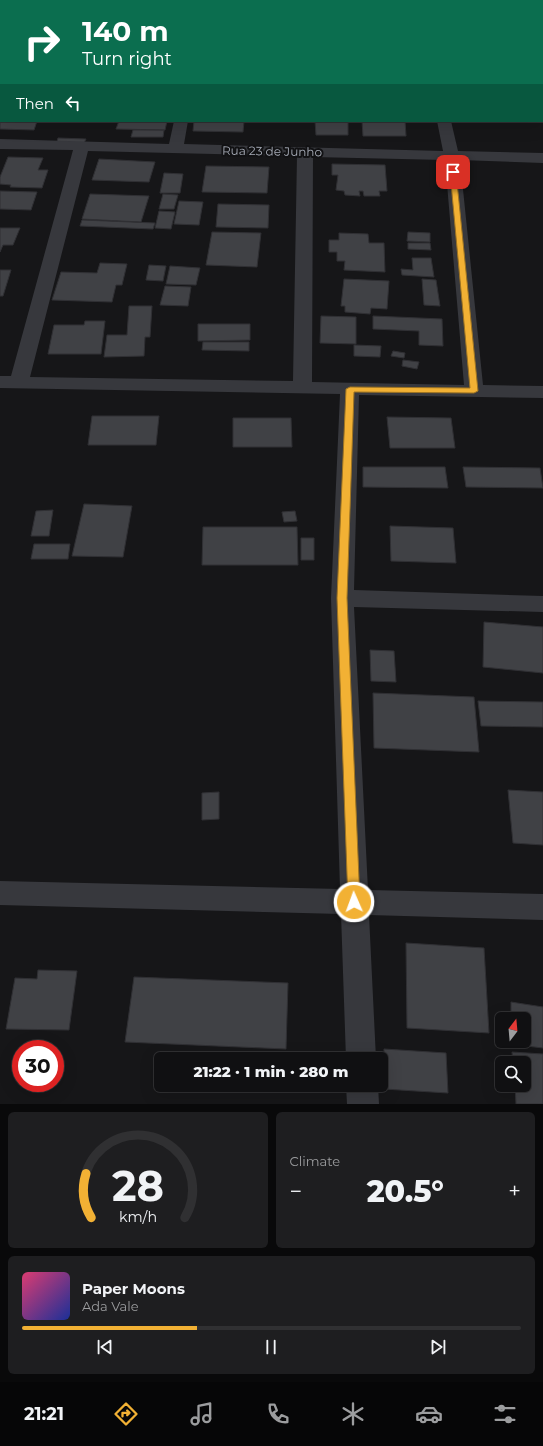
<!DOCTYPE html>
<html lang="en">
<head>
<meta charset="utf-8">
<style>
	:root { --surface:#101012; --page:#1e1e20; --text:#f1f3f6; --muted:#9c9d9f; --line:#303032; --accent:#f2b134 }
	body { margin:0; font-family:Montserrat,sans-serif; background:var(--page); color:var(--text); height:100vh; display:flex; flex-direction:column; font-size:15px; white-space:nowrap }
	* { box-sizing:border-box; margin:0 }
	p { font-size:13px; color:var(--muted) }
	.icon { flex:none; width:22px; height:22px; fill:none; stroke:currentColor; stroke-width:2; stroke-linecap:round; stroke-linejoin:round }
	.map { position:relative; height:1104px; overflow:hidden }
	.details { display:flex; flex-direction:column; gap:8px; padding:8px; background:#09090a; flex:1 }
	.details>* { flex:none }
	.top-card { position:absolute; left:0px; top:0px; width:543px; height:122px; box-shadow:0 4px 16px #0002,0 0 0 1px var(--line); background:#0b6e4f; color:#fff; overflow:hidden }
	.needle { width:26px; rotate:16deg }
	.buttons { position:absolute; left:495px; top:1012px; display:grid; gap:8px }
	.buttons a { display:grid; place-items:center; width:36px; height:36px; border-radius:6px; background:var(--surface); box-shadow:0 4px 16px #0002,0 0 0 1px var(--line); font-size:20px }
	.speed { position:absolute; left:12px; top:1040px; display:flex; gap:8px; font-size:20px; font-weight:700; text-align:center }
	.speed>* { display:grid; place-content:center; width:52px; height:52px; border-radius:50%; background:var(--surface); box-shadow:0 4px 16px #0002,0 0 0 1px var(--line); line-height:1 }
	.speed .limit { border:6px solid #d22; background:#fff; color:#111 }
	.pin { position:absolute; display:grid; place-items:center; width:34px; height:34px; color:#fff; margin:-17px; border-radius:8px; box-shadow:0 2px 6px #0006 }
	.me { position:absolute; width:44px; margin:-22px; rotate:358deg; stroke-linejoin:round; filter:drop-shadow(0 0 3px #0008) }
	.turn { display:flex; align-items:center; gap:14px; height:84px; padding:0 16px; font-size:18px }
	.turn .icon { width:52px; height:52px; stroke-width:2.5 }
	.turn b { display:block; font-size:28px; line-height:34px }
	.then { display:flex; align-items:center; height:38px; padding:0 16px; background:#0003; gap:8px; font-size:15px }
	.big { font-size:30px; font-weight:800; line-height:1.1 }
	.details .tile { flex:1; display:flex; flex-direction:column; justify-content:center; gap:6px; min-width:0; padding:0 14px; border-radius:6px; background:var(--page) }
	.details .dial { align-items:center; gap:0 }
	.dial svg { height:104px; overflow:visible; fill:none; stroke:var(--line); stroke-width:7; stroke-linecap:round; text-anchor:middle }
	.dial text { fill:var(--text); stroke:none }
	.song { display:flex; align-items:center; gap:12px }
	.cover { width:48px; height:48px; border-radius:6px; background:linear-gradient(135deg,hsl(340 70% 55%),hsl(230 70% 35%)) }
	.played { height:4px; border-radius:2px; background:linear-gradient(90deg,var(--accent) 35%,var(--line) 35%) }
	.keys { display:flex; justify-content:space-around; direction:ltr }
	.heat { display:flex; justify-content:space-between; align-items:center; font-size:22px; direction:ltr }
	.details .tiles { flex:1; display:grid; gap:8px; grid-template-columns:1fr 1fr }
	.tile:last-child { grid-column:span 2 }
	.trip { position:absolute; left:154px; top:1052px; width:234px; height:40px; border-radius:6px; background:var(--surface); box-shadow:0 4px 16px #0002,0 0 0 1px var(--line); font-weight:800; line-height:40px; text-align:center }
	.dock { display:flex; height:64px; justify-content:space-around; align-items:center; background:#060607; color:var(--muted) }
	.dock .icon { width:28px; height:28px }
	.dock .selected { color:var(--accent) }
	.dock b { font-size:18px; color:var(--text) }
	.map>svg:first-child { display:block }
	.building { fill:#404145; stroke:#303034 }
	.lines { fill:none; stroke-linecap:round; stroke-linejoin:round }
	.minor { fill:#37383d; fill-rule:evenodd }
	.route { fill:#f2b134; stroke:#9d7322 }
	.labels { text-anchor:middle; dominant-baseline:central; stroke-width:4; stroke-linejoin:round; paint-order:stroke }
	.far-street-label { font-size:12px; fill:#a8adb8; stroke:#111113 }
</style>
</head>
<body>
<div class="map">
<svg width="543" height="1104" viewBox="0 0 543 1104">
	<rect width="100%" height="100%" fill="#161618"/>
	<path class="building" d="M0,108L1,121H37L34,130L0,129Z
		M119,121H167L165,130L116,129Z
		M194,121H244L243,132L193,131Z
		M315,121H348V135H316Z
		M362,121H405L406,136H363Z
		M133,130H164L163,137H131Z
		M58,138L86,139L84,143L57,142Z
		M8,157L43,158L38,170H48L42,188L10,187L11,185L0,184V177Z
		M99,159L155,162L149,182L92,180Z
		M332,164L385,165L387,191H379L380,196H364L363,191H359L360,196L345,195L344,191L336,190L338,175H332Z
		M206,166L269,167L267,193L202,192Z
		M164,173L183,174L180,193H160Z
		M0,191L37,192L31,210L0,209Z
		M90,194L149,196L141,222L82,219Z
		M163,194L178,195L174,209H159Z
		M179,201L203,202L199,225L174,224Z
		M218,204L269,205L268,228L216,227Z
		M159,211L175,212L171,229L155,228Z
		M82,220L155,223L153,229L80,226Z
		M0,228H20L13,245H3L0,252Z
		M212,232L261,233L257,267L206,265Z
		M408,232L430,233V242L407,241Z
		M339,233L368,234L369,243H384L385,272L344,270L345,261H337V252H329V240H339Z
		M408,243H430L431,250L408,249Z
		M412,258H431L434,277L402,275L401,269L413,270Z
		M100,263L127,264L122,285H116L112,302L52,300L61,272L97,273Z
		M149,265L166,266L163,281L146,280Z
		M170,266L200,268L196,285L166,284Z
		M0,270H11L3,296H0Z
		M344,279L389,281L387,309L371,308L370,314L345,312V306H341Z
		M422,279L436,280L440,306L424,305Z
		M165,286L191,287L188,306L160,305Z
		M129,306H152L150,337H145L144,356L104,357L107,335H127Z
		M321,316L356,317V344L320,343Z
		M373,316L442,319L443,346L419,345V331L373,329Z
		M85,321H105L101,354H48L54,325H84Z
		M198,324H250V340L198,341Z
		M203,342H249V351L202,350Z
		M354,345L381,346L380,357L354,356Z
		M393,351L405,353L404,358L391,356Z
		M403,360L419,362L417,369L402,366Z
		M92,416H159L156,445H88Z
		M387,417L451,418L455,448H390Z
		M233,418H291L292,447H233Z
		M363,467H445L448,488L363,487Z
		M463,467L540,468L543,488L466,487Z
		M84,504L132,506L123,557L72,556Z
		M53,510L49,536H31L36,511Z
		M295,511L297,521L284,522L282,512Z
		M390,526L453,528L456,563L391,561Z
		M203,527H297L298,565H202Z
		M301,538H314V560H301Z
		M34,544H70L68,559H31Z
		M484,622L543,627V673L483,667Z
		M370,650L394,651L396,682L371,681Z
		M373,693L474,697L479,752L374,748Z
		M478,701L543,702V727L481,726Z
		M508,790L543,792V845L513,843Z
		M219,792V819L202,820V793Z
		M406,943L484,948L489,1033L407,1028Z
		M38,970L77,971L69,1030L6,1029L15,978L37,979Z
		M134,977L288,983L286,1049L125,1042Z
		M511,1002L543,1007V1048L510,1044V1041H524V1019H511Z
		M384,1049L446,1053L448,1093L384,1089Z
		M512,1052L543,1054V1104H516L515,1085H524V1063H513Z"/>
	<g class="lines">
		<path class="minor" d="M125,0H138L125,1Z
			M251,0H264L251,1Z
			M421,0H433V1H421Z
			M0,23H1V31H0Z
			M542,53H543V61H542Z
			M174,121H188L184,144L443,151L437,121H451L458,151L543,153V163L460,160L483,385L543,386V398L359,395L354,590L543,596V612L354,607L368,890L543,894V920L369,915L376,1059H346L341,914L0,905V881L340,889L331,598L340,394L0,388V376H11L73,150L0,149V139L169,144ZM88,151L297,156L293,381L30,377ZM313,157L445,160L464,385L312,382Z
			M346,1085H378L379,1104H347Z"/>
	</g>
	<path class="route" d="M453,170L456,172L478,391L474,393L354,392L347,598L360,902L358,906L354,907L350,906L348,902L337,598L346,389L350,387L470,388L450,172Z"/>
	<g class="labels">
		<g class="far-street-label">
			<text transform="translate(272 151) rotate(1)">Rua 23 de Junho</text>
		</g>
	</g>
</svg>
<div class="buttons">
<a><svg class="needle" viewBox="-14 -14 28 28"><path d="M0-13l5 13h-10z" fill="#e53935"/><path d="M0 13l5-13h-10z" fill="#9c9d9f"/></svg></a>
<a><svg class="icon" aria-label="search" viewBox="0 0 24 24"><circle cx="10" cy="10" r="6"/><path d="M15 15l6 6"/></svg></a>
</div>
<div class="speed"><div class="limit">30</div></div>
<div class="pin" style="left:453px;top:172px;background:#d93025"><svg class="icon" aria-label="arrive" viewBox="0 0 24 24"><path d="M6 21V4h12l-3 4 3 4H6"/></svg></div>
<svg class="me" style="left:354px;top:902px" viewBox="-20 -20 40 40"><circle r="17" fill="#f2b134" stroke="#fff" stroke-width="3"/><path d="M0-11L8 9 0 5-8 9z" fill="#fff"/></svg>
<div class="trip">21:22 · 1 min · 280 m</div>
<div class="top-card">
<div class="turn"><svg class="icon" aria-label="right" viewBox="0 0 24 24"><path d="M7 20v-9h11M14 6l5 5-5 5"/></svg><div><b>140 m</b>Turn right</div></div>
<div class="then">Then<svg class="icon" aria-label="left" viewBox="0 0 24 24"><path d="M17 20v-9H6M10 6l-5 5 5 5"/></svg></div>
</div>
</div>
<section class="details">
<div class="tiles">
<div class="tile dial"><svg viewBox="0 0 100 80">
<path d="M14 69A42 42 0 1 1 86 69"/>
<path d="M14 69A42 42 0 0 1 10 35" stroke="#f2b134"/>
<text x="50" y="56" font-size="32" font-weight="700">28</text>
<text x="50" y="72" font-size="11">km/h</text>
</svg></div>
<div class="tile"><p>Climate</p>
<div class="heat"><a>−</a><b class="big">20.5°</b><a>+</a></div>
</div>
<div class="tile">
<div class="song"><i class="cover"></i><div><b>Paper Moons</b><p>Ada Vale</p></div></div>
<div class="played"></div>
<div class="keys"><svg class="icon" aria-label="previous" viewBox="0 0 24 24"><path d="M18 5L8 12l10 7zM5 5v14"/></svg><svg class="icon" aria-label="pause" viewBox="0 0 24 24"><path d="M8 5v14M16 5v14"/></svg><svg class="icon" aria-label="next" viewBox="0 0 24 24"><path d="M6 5l10 7-10 7zM19 5v14"/></svg></div>
</div>
</div>
</section>
<nav class="dock">
<b>21:21</b>
<svg class="icon selected" aria-label="directions" viewBox="0 0 24 24"><path d="M12 3l9 9-9 9-9-9zM9 14v-3h6M13 9l2 2-2 2"/></svg>
<svg class="icon" aria-label="music" viewBox="0 0 24 24"><path d="M9 18V5l10-2v13"/><circle cx="6" cy="18" r="3"/><circle cx="16" cy="16" r="3"/></svg>
<svg class="icon" aria-label="phone" viewBox="0 0 24 24"><path d="M5 4h4l2 5-3 2q2 4 5 5l2-3 5 2v4C11 20 4 13 5 4z"/></svg>
<svg class="icon" aria-label="climate" viewBox="0 0 24 24"><path d="M12 3v18M4 7l16 10M4 17L20 7"/></svg>
<svg class="icon" aria-label="car" viewBox="0 0 24 24"><path d="M5 17H2v-5l4-1 3-4h7l3 4 3 1v5h-3M9 17h6M6 11h13"/><circle cx="7" cy="17" r="2"/><circle cx="17" cy="17" r="2"/></svg>
<svg class="icon" aria-label="filters" viewBox="0 0 24 24"><path d="M4 7h16M4 17h16"/><circle cx="9" cy="7" r="2"/><circle cx="15" cy="17" r="2"/></svg>
</nav>
</body>
</html>
